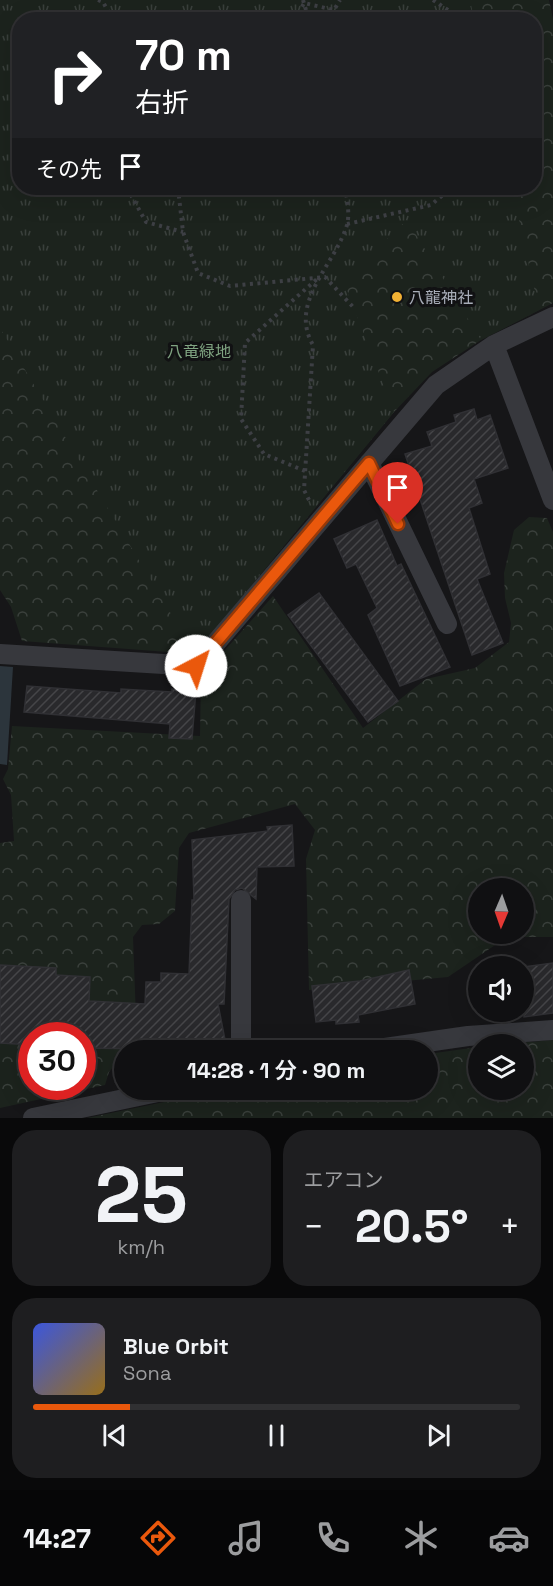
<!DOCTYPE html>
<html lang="ja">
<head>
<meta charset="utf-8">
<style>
	:root { --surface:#101012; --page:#1e1e20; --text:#f1f3f6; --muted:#9c9d9f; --line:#303032; --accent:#ea580c }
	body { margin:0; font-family:"Space Grotesk","Noto Sans JP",sans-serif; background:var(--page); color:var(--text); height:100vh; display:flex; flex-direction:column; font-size:22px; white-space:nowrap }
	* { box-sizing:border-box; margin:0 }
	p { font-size:20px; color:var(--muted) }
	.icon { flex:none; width:33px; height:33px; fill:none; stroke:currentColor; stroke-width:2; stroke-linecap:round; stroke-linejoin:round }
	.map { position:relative; height:1118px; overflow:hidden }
	.drawer { display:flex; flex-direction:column; gap:12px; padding:12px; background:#09090a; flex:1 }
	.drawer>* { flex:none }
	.top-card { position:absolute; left:12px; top:12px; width:530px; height:183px; border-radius:24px; box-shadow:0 6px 24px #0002,0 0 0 2px var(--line); background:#202124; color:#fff; overflow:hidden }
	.needle { width:39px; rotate:182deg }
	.tools { position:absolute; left:468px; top:878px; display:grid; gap:12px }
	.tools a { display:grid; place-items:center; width:66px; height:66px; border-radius:50%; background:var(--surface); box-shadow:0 6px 24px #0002,0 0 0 2px var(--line); font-size:30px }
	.speed { position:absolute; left:18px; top:1022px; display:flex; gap:12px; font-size:30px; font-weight:700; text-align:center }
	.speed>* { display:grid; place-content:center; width:78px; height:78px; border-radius:50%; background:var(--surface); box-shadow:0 6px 24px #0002,0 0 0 2px var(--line); line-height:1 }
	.speed .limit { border:9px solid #d22; background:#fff; color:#111 }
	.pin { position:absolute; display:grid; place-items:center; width:51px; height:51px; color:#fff; margin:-62px -26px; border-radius:50% 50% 50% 0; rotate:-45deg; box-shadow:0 0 6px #0007 }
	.pin .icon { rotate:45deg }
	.me { position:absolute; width:66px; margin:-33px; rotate:40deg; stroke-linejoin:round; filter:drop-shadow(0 0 4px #0008) }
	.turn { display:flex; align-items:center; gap:21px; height:126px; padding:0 24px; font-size:27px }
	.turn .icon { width:78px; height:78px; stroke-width:2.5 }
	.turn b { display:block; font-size:42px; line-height:51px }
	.then { display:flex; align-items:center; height:57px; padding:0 24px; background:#0003; gap:12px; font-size:22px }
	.big { font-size:45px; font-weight:600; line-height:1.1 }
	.drawer .widget { flex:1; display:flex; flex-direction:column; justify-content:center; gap:9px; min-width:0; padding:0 21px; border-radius:24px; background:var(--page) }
	.drawer .dial { align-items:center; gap:0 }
	.dial b { font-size:78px; line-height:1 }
	.song { display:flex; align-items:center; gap:18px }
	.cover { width:72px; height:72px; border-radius:9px; background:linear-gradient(135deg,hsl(230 70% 55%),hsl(40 70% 35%)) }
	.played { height:6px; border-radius:3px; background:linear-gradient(90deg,var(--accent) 20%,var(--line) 20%) }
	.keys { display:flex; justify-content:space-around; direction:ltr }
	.heat { display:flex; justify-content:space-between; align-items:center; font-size:33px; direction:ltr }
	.drawer .tiles { flex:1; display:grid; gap:12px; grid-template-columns:1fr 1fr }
	.widget:last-child { grid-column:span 2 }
	.trip { position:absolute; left:114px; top:1040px; width:324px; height:60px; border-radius:30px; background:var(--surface); box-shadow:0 6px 24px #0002,0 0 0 2px var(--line); font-weight:600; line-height:60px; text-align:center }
	.menu { display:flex; height:96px; justify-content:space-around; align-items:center; background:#060607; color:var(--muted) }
	.menu .icon { width:42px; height:42px }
	.menu .current { color:var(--accent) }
	.menu b { font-size:27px; color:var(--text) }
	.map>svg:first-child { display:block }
	.forest { fill:url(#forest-crowns); fill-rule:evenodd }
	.park { fill:url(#park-tufts) }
	.water { fill:#2c353c }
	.building { fill:url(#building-hatch); stroke:#303034; stroke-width:1.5 }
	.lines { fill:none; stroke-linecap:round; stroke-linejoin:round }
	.path { stroke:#3d3f44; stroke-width:4; stroke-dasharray:3 4.5; stroke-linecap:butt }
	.street { stroke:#37383d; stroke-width:20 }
	.route-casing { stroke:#983908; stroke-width:15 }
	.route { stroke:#ea580c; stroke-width:10 }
	.poi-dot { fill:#f2b134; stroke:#111113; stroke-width:2 }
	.labels { text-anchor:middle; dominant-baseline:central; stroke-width:6; stroke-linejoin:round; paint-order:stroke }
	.poi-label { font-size:16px; fill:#a8adb8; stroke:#111113; text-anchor:start }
	.park-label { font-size:16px; fill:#7fa381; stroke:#111113 }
</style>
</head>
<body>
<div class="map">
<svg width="553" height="1118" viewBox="0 0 553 1118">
	<defs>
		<pattern id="forest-crowns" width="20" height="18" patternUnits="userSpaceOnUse" patternTransform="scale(1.5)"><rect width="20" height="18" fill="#1c231d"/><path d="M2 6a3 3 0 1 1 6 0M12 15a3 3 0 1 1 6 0" fill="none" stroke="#3a403c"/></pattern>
		<pattern id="park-tufts" width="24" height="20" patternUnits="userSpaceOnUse" patternTransform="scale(1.5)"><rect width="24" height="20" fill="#1c231d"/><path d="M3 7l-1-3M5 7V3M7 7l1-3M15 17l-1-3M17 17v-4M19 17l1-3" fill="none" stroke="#3a403c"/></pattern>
		<pattern id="building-hatch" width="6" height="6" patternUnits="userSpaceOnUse" patternTransform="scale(1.5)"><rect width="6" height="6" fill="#29292c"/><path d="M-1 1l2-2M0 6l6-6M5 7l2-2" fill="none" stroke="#454548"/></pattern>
	</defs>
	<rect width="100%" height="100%" fill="#161618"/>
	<path class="forest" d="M0,0H549L553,19V303L481,340L432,372L394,412L195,654L22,641L11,607L0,590ZM20,20H534V188H20Z
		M529,517L547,518L553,532V937H507L448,977L309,990L306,859L315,830L295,804L189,833L179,848L175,911L159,924L142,925L133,937L137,1046L124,1050V1054L109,1072L105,1085L0,1108V843L14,841L11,795L3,779L8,769L12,726L200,736L201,677L273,596L363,728L426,679L475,668L509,642L511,623L505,598L504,573L514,530ZM478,888H524V933H478ZM32,1035H82V1086H32Z
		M553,1040V1118H87L227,1089H428V1054L478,1047V1089H524V1044H507Z"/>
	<path class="park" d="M0,0H470L474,19L20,20V188H512L539,310L481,340L407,220L343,280L394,412L195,654L0,328Z"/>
	<path class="water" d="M0,666L13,667L7,765L0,764Z"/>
	<path class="building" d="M474,409L477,420L490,415L508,468L474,479L482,503L469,508L490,574L477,579L503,643L472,655L405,454L432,446L427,432L456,422L454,415Z
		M377,520L397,566L401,564L450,667L400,686L368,615L377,608L356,564L347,568L334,539Z
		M319,593L398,701L368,722L288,615Z
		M27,686L121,693V689L172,692V689L196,690L192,739L169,738L170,724L24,712Z
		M292,825L294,866L257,867L256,899L242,888L235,890L229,899L224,1004H218L227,1050L82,1048V1035H32V1045L0,1043V965L56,968V975L90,977L89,1001L145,1004L146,982H161V973L189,974L192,900H194L192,840L268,831L267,827Z
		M553,963V1013L524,1017V967Z
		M409,970L415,1004L358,1015L359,1022L336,1024V1020L316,1022L312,986L360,981Z"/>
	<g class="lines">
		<path class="path" d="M98,0L103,2L113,20
			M303,0L309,20
			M433,0L451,12L454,20
			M295,20L304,3L334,10L340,0
			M127,188L146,222L183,232
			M178,188L183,232L198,273L230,286L325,277L355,309
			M347,224L431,205L451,188
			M305,471L264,454L241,419L245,343L318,278
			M309,500L304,490L313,345C288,302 335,265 347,225C350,214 347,198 345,188"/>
		<path class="street" d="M494,345L553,500
			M369,463L447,624
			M0,654L196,666L436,385L494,345L553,317
			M241,1050V900
			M371,1050L468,1036L553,1030
			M33,1118L172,1089"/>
	</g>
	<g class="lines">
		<defs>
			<path id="route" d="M196,666L369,463L398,524"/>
		</defs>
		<use href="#route" class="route-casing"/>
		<use href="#route" class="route"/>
	</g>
	<circle class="poi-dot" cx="397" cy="297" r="6"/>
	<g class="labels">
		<g class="poi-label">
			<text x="409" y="297">八龍神社</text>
		</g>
		<g class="park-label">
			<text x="199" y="351">八竜緑地</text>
		</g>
	</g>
</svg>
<div class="tools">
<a><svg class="needle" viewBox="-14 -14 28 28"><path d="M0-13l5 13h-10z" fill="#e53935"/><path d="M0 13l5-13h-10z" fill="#9c9d9f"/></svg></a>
<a><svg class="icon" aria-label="sound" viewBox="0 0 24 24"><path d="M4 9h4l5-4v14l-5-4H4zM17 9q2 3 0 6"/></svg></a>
<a><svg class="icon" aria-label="layers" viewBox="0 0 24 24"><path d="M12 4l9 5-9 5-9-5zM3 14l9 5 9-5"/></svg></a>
</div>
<div class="speed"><div class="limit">30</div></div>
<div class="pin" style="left:398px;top:524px;background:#d93025"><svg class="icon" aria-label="arrive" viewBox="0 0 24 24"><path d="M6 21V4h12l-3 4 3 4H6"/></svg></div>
<svg class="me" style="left:196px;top:666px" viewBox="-20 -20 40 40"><circle r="19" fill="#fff"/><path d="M0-13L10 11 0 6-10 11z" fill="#ea580c"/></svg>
<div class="trip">14:28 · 1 分 · 90 m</div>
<div class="top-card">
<div class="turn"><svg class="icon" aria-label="right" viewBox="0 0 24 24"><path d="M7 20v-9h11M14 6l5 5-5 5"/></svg><div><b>70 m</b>右折</div></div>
<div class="then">その先<svg class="icon" aria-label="arrive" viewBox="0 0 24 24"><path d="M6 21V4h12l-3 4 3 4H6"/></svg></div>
</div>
</div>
<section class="drawer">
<div class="tiles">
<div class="widget dial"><b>25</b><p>km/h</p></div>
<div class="widget"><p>エアコン</p>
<div class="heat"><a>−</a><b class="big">20.5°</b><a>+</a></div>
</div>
<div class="widget">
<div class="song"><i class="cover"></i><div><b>Blue Orbit</b><p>Sona</p></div></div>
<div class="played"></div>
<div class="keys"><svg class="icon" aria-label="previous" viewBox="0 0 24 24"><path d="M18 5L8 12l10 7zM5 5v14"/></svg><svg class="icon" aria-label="pause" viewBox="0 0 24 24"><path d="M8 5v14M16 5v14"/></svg><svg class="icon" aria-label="next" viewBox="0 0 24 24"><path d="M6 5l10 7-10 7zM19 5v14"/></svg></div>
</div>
</div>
</section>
<nav class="menu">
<b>14:27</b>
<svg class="icon current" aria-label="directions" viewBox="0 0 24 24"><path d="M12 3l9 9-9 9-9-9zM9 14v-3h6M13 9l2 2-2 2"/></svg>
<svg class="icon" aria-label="music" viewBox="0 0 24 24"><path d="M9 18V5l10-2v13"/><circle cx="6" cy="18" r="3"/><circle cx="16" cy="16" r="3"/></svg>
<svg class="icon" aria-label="phone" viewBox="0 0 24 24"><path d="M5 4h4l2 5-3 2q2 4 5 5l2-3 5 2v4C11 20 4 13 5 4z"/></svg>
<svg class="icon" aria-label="climate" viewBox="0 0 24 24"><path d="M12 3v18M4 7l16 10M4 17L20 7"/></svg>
<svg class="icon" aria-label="car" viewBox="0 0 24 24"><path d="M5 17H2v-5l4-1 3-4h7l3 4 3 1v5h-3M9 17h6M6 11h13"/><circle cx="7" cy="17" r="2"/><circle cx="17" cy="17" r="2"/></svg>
</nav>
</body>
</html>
